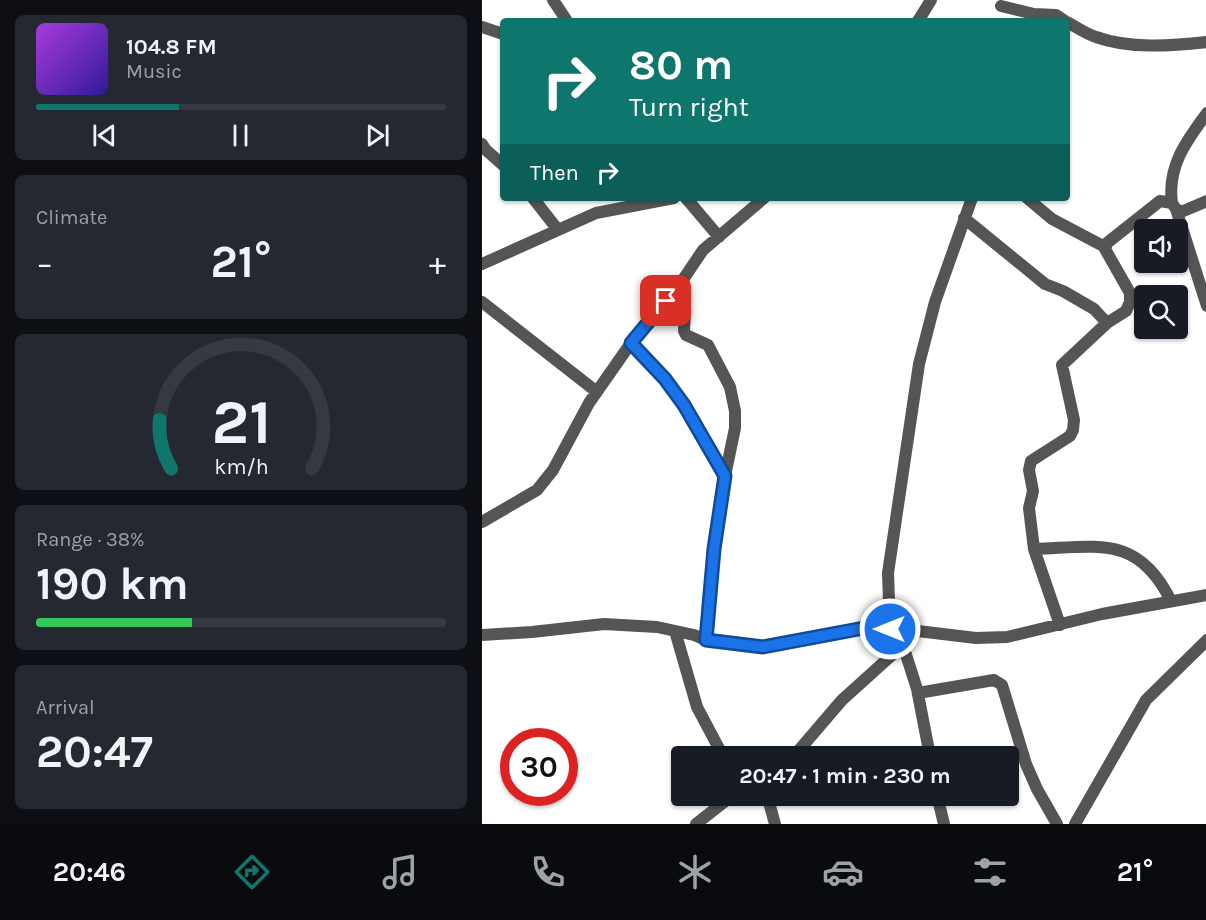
<!DOCTYPE html>
<html lang="en">
<head>
<meta charset="utf-8">
<style>
	:root { --surface:#171b24; --page:#242831; --text:#f1f3f6; --muted:#9ea1a6; --line:#363941; --accent:#0f766e }
	body { margin:0; font-family:Karla,sans-serif; background:var(--page); color:var(--text); height:100vh; display:flex; flex-direction:column; font-size:22px; white-space:nowrap }
	* { box-sizing:border-box; margin:0 }
	p { font-size:20px; color:var(--muted) }
	.icon { flex:none; width:33px; height:33px; fill:none; stroke:currentColor; stroke-width:2; stroke-linecap:round; stroke-linejoin:round }
	.map { position:relative; flex:1; overflow:hidden }
	.panel { display:flex; flex-direction:column; gap:15px; padding:15px; background:#0d0f14; width:482px }
	.panel>* { flex:none }
	.banner { position:absolute; left:18px; top:18px; width:570px; height:183px; border-radius:6px; box-shadow:0 2px 4px #0004; background:#0f766e; color:#fff; overflow:hidden }
	.fabs { position:absolute; left:652px; top:219px; display:grid; gap:12px }
	.fabs a { display:grid; place-items:center; width:54px; height:54px; border-radius:6px; background:var(--surface); box-shadow:0 2px 4px #0004; font-size:30px }
	.speed { position:absolute; left:18px; top:728px; display:flex; gap:12px; font-size:30px; font-weight:700; text-align:center }
	.speed>* { display:grid; place-content:center; width:78px; height:78px; border-radius:50%; background:var(--surface); box-shadow:0 2px 4px #0004; line-height:1 }
	.speed .limit { border:9px solid #d22; background:#fff; color:#111 }
	.pin { position:absolute; display:grid; place-items:center; width:51px; height:51px; color:#fff; margin:-26px; border-radius:12px; box-shadow:0 3px 9px #0006 }
	.me { position:absolute; width:66px; margin:-33px; rotate:270deg; stroke-linejoin:round; filter:drop-shadow(0 0 4px #0008) }
	.turn { display:flex; align-items:center; gap:21px; height:126px; padding:0 30px; font-size:27px }
	.turn .icon { width:78px; height:78px; stroke-width:2.5 }
	.turn b { display:block; font-size:42px; line-height:51px }
	.then { display:flex; align-items:center; height:57px; padding:0 30px; background:#0003; gap:12px; font-size:22px }
	.big { font-size:45px; font-weight:700; line-height:1.1 }
	.panel .card { flex:1; display:flex; flex-direction:column; justify-content:center; gap:9px; min-width:0; padding:0 21px; border-radius:9px; background:var(--page) }
	.panel .dial { align-items:center; gap:0 }
	.dial svg { height:156px; overflow:visible; fill:none; stroke:var(--line); stroke-width:7; stroke-linecap:round; text-anchor:middle }
	.dial text { fill:var(--text); stroke:none }
	.song { display:flex; align-items:center; gap:18px }
	.cover { width:72px; height:72px; border-radius:9px; background:linear-gradient(135deg,hsl(280 70% 55%),hsl(250 70% 35%)) }
	.played { height:6px; border-radius:3px; background:linear-gradient(90deg,var(--accent) 35%,var(--line) 35%) }
	.keys { display:flex; justify-content:space-around; direction:ltr }
	.heat { display:flex; justify-content:space-between; align-items:center; font-size:33px; direction:ltr }
	.charge { height:9px; border-radius:4px; background:linear-gradient(90deg,#34c759 38%,var(--line) 0) }
	.trip { position:absolute; left:189px; top:746px; width:348px; height:60px; border-radius:6px; background:var(--surface); box-shadow:0 2px 4px #0004; font-weight:700; line-height:60px; text-align:center }
	.dock { display:flex; height:96px; justify-content:space-around; align-items:center; background:#090b0e; color:var(--muted) }
	.dock .icon { width:42px; height:42px }
	.dock .selected { color:var(--accent) }
	.dock b { font-size:27px; color:var(--text) }
	main { display:flex; flex:1; min-height:0 }
	.map>svg:first-child { display:block }
	.lines { fill:none; stroke-linecap:round; stroke-linejoin:round }
	.street { stroke:#555; stroke-width:12 }
	.route-casing { stroke:#114b97; stroke-width:15 }
	.route { stroke:#1a73e8; stroke-width:10 }
</style>
</head>
<body>
<main>
<section class="panel">
<div class="card">
<div class="song"><i class="cover"></i><div><b>104.8 FM</b><p>Music</p></div></div>
<div class="played"></div>
<div class="keys"><svg class="icon" aria-label="previous" viewBox="0 0 24 24"><path d="M18 5L8 12l10 7zM5 5v14"/></svg><svg class="icon" aria-label="pause" viewBox="0 0 24 24"><path d="M8 5v14M16 5v14"/></svg><svg class="icon" aria-label="next" viewBox="0 0 24 24"><path d="M6 5l10 7-10 7zM19 5v14"/></svg></div>
</div>
<div class="card"><p>Climate</p>
<div class="heat"><a>−</a><b class="big">21°</b><a>+</a></div>
</div>
<div class="card dial"><svg viewBox="0 0 100 80">
<path d="M14 69A42 42 0 1 1 86 69"/>
<path d="M14 69A42 42 0 0 1 8 44" stroke="#0f766e"/>
<text x="50" y="56" font-size="32" font-weight="700">21</text>
<text x="50" y="72" font-size="11">km/h</text>
</svg></div>
<div class="card"><p>Range · 38%</p><b class="big">190 km</b><div class="charge"></div></div>
<div class="card"><p>Arrival</p><b class="big">20:47</b></div>
</section>
<div class="map">
<svg width="725" height="824" viewBox="0 0 725 824">
	<rect width="100%" height="100%" fill="#fff"/>
	<g class="lines">
		<path class="street" d="M71,0L85,21
			M519,6L552,14L574,15L583,21
			M436,21L449,0
			M585,22C594,27 604,34 614,37C647,49 689,46 725,42
			M0,27L21,34
			M0,144L4,150L21,165
			M51,198L76,230
			M204,198L237,237
			M545,198L570,219L623,247
			M690,203C685,167 704,141 725,113
			M694,209L725,306
			M482,218L563,284L581,291L612,309L625,323
			M0,264L114,213L192,198
			M196,287L203,311L202,331L204,335L226,345L248,387L253,411V428L243,476L232,549L224,640
			M0,302L115,392
			M149,343L182,379L202,405L243,476
			M0,522L55,490L71,470L107,403L149,343L196,287L221,250L282,198
			M552,549C616,547 656,534 689,601
			M578,625L552,549L547,508L551,491L547,470L549,461L588,436L591,430L592,420L580,365L625,323L644,311L648,302V293L623,249L625,243L678,201L690,203L694,209L699,212L725,201
			M408,629L406,573L437,364L453,302L490,198
			M193,631L215,707L241,756
			M0,635L50,632L122,624L175,627L212,635L224,640L281,647L382,628L419,629L494,638L525,637L620,614L725,595
			M419,639L435,689L448,756
			M436,693L512,680L520,685L544,764L555,789L575,824
			M312,756L360,700L421,645
			M285,795L293,824
			M455,795L462,824
			M214,824L251,795
			M593,824L664,700L725,640"/>
	</g>
	<g class="lines">
		<defs>
			<path id="route" d="M184,301L149,343L183,379L202,405L243,476L232,549L224,640L281,647L382,628L408,629"/>
		</defs>
		<use href="#route" class="route-casing"/>
		<use href="#route" class="route"/>
	</g>
</svg>
<div class="fabs">
<a><svg class="icon" aria-label="sound" viewBox="0 0 24 24"><path d="M4 9h4l5-4v14l-5-4H4zM17 9q2 3 0 6"/></svg></a>
<a><svg class="icon" aria-label="search" viewBox="0 0 24 24"><circle cx="10" cy="10" r="6"/><path d="M15 15l6 6"/></svg></a>
</div>
<div class="speed"><div class="limit">30</div></div>
<div class="pin" style="left:184px;top:301px;background:#d93025"><svg class="icon" aria-label="arrive" viewBox="0 0 24 24"><path d="M6 21V4h12l-3 4 3 4H6"/></svg></div>
<svg class="me" style="left:408px;top:629px" viewBox="-20 -20 40 40"><circle r="17" fill="#1a73e8" stroke="#fff" stroke-width="3"/><path d="M0-11L8 9 0 5-8 9z" fill="#fff"/></svg>
<div class="trip">20:47 · 1 min · 230 m</div>
<div class="banner">
<div class="turn"><svg class="icon" aria-label="right" viewBox="0 0 24 24"><path d="M7 20v-9h11M14 6l5 5-5 5"/></svg><div><b>80 m</b>Turn right</div></div>
<div class="then">Then<svg class="icon" aria-label="right" viewBox="0 0 24 24"><path d="M7 20v-9h11M14 6l5 5-5 5"/></svg></div>
</div>
</div>
</main>
<nav class="dock">
<b>20:46</b>
<svg class="icon selected" aria-label="directions" viewBox="0 0 24 24"><path d="M12 3l9 9-9 9-9-9zM9 14v-3h6M13 9l2 2-2 2"/></svg>
<svg class="icon" aria-label="music" viewBox="0 0 24 24"><path d="M9 18V5l10-2v13"/><circle cx="6" cy="18" r="3"/><circle cx="16" cy="16" r="3"/></svg>
<svg class="icon" aria-label="phone" viewBox="0 0 24 24"><path d="M5 4h4l2 5-3 2q2 4 5 5l2-3 5 2v4C11 20 4 13 5 4z"/></svg>
<svg class="icon" aria-label="climate" viewBox="0 0 24 24"><path d="M12 3v18M4 7l16 10M4 17L20 7"/></svg>
<svg class="icon" aria-label="car" viewBox="0 0 24 24"><path d="M5 17H2v-5l4-1 3-4h7l3 4 3 1v5h-3M9 17h6M6 11h13"/><circle cx="7" cy="17" r="2"/><circle cx="17" cy="17" r="2"/></svg>
<svg class="icon" aria-label="filters" viewBox="0 0 24 24"><path d="M4 7h16M4 17h16"/><circle cx="9" cy="7" r="2"/><circle cx="15" cy="17" r="2"/></svg>
<b>21°</b>
</nav>
</body>
</html>
